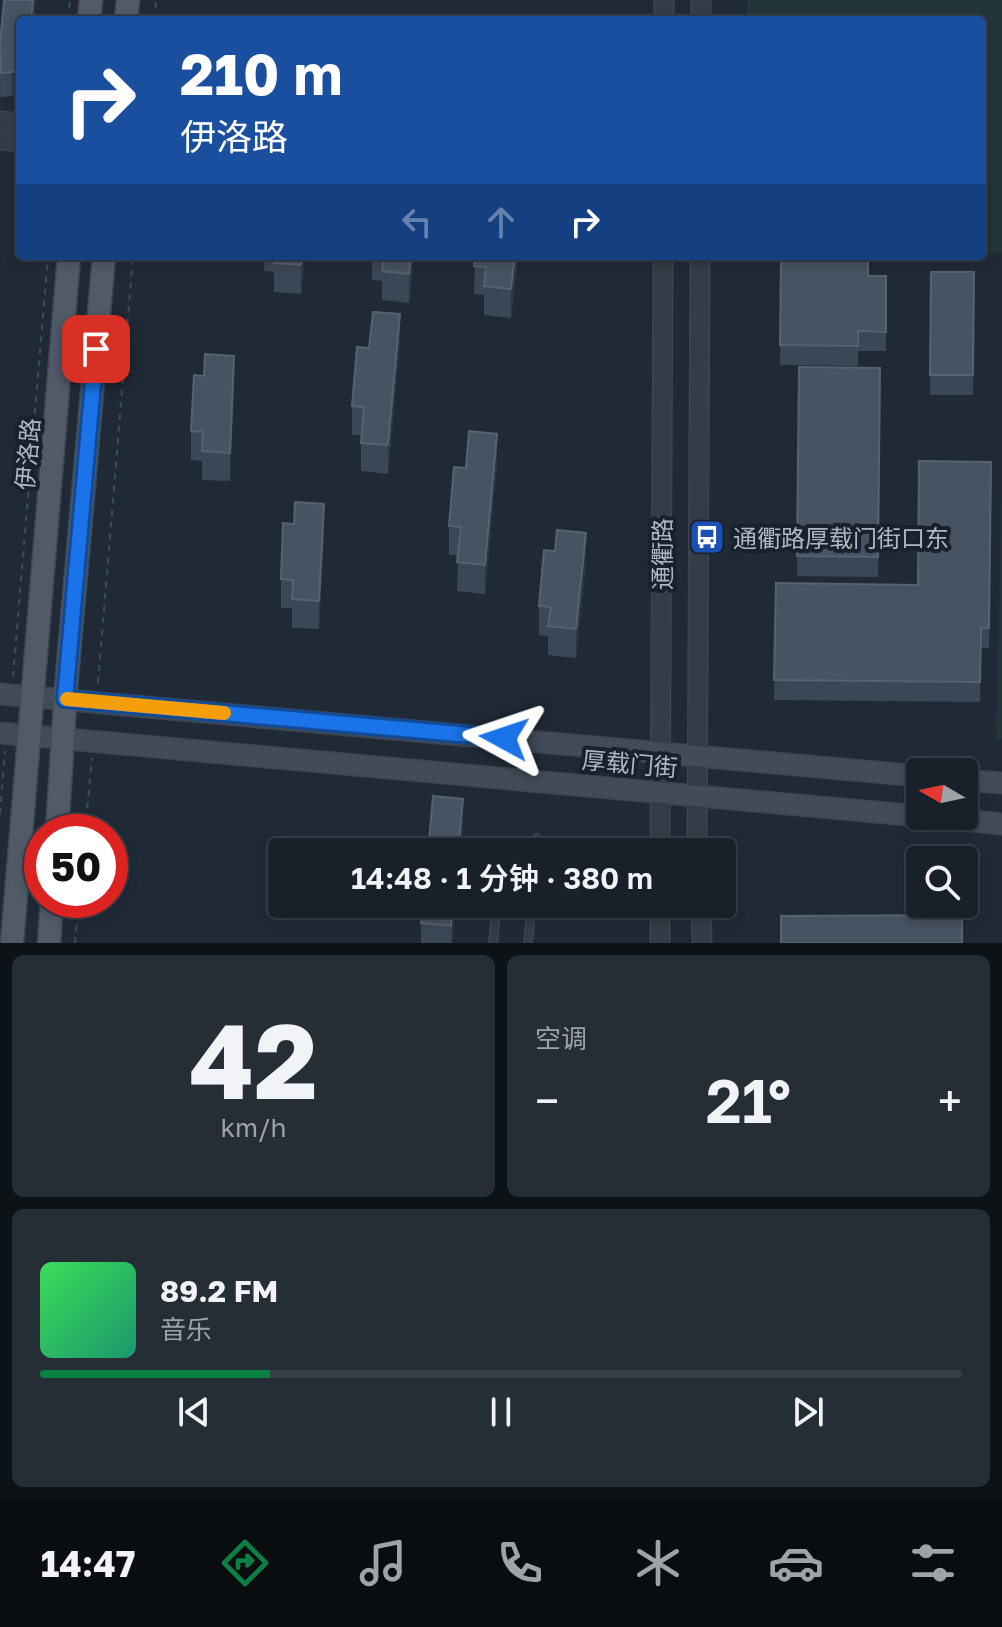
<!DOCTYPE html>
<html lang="zh">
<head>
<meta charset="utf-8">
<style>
	:root { --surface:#182029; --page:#252d35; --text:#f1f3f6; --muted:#9fa3a8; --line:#363e46; --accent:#0b8043 }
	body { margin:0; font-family:"Golos Text","Noto Sans SC",sans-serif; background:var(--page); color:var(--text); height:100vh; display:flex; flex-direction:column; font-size:30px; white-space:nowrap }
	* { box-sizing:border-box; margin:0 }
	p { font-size:26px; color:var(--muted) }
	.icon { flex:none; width:44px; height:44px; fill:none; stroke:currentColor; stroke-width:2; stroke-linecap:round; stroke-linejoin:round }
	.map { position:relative; height:943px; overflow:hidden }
	.side { display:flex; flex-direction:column; gap:12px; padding:12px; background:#0d1217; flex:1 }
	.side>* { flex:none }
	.guide { position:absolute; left:16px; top:16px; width:970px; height:244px; border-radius:8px; box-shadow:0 4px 12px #0003,0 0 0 2px var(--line); background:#1a4fa0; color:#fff; overflow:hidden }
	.needle { width:52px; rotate:279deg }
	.controls { position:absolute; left:906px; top:758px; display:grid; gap:16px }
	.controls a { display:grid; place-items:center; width:72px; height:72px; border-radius:8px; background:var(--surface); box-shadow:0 4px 12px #0003,0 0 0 2px var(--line); font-size:40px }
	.speed { position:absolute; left:24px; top:814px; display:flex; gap:16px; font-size:40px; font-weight:700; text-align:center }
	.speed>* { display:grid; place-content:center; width:104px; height:104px; border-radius:50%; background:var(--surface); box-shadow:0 4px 12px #0003,0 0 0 2px var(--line); line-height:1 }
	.speed .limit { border:12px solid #d22; background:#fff; color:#111 }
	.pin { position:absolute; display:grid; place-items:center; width:68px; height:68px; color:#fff; margin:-34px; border-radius:16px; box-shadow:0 4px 12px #0006 }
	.me { position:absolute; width:88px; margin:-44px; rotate:275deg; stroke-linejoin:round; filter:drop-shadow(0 0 6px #0008) }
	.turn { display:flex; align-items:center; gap:28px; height:168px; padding:0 32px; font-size:36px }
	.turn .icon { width:104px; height:104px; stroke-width:2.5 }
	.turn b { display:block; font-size:56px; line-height:68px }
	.lanes { display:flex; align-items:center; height:76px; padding:0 32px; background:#0003; justify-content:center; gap:40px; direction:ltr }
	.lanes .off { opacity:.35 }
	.big { font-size:60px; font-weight:600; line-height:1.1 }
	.side .tile { flex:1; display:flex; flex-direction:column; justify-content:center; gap:12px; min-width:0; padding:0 28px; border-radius:12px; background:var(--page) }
	.side .dial { align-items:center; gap:0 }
	.dial b { font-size:104px; line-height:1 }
	.song { display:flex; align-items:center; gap:24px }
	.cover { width:96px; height:96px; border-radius:12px; background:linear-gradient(135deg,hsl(130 70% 55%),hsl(160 70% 35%)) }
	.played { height:8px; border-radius:4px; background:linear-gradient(90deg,var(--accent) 25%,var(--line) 25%) }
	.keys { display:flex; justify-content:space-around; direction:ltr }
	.heat { display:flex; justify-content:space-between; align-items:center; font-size:44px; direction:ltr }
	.side .tiles { flex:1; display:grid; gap:12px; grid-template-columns:1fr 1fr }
	.tile:last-child { grid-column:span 2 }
	.trip { position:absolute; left:268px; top:838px; width:468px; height:80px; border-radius:8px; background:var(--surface); box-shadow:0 4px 12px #0003,0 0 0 2px var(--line); font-weight:600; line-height:80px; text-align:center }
	.tabs { display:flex; height:128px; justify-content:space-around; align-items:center; background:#0a0d10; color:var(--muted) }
	.tabs .icon { width:56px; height:56px }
	.tabs .selected { color:var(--accent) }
	.tabs b { font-size:36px; color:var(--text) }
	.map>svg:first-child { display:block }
	.green { fill:#223538 }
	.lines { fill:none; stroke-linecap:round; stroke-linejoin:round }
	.service-casing { stroke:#3d4551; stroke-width:10 }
	.tertiary-casing { stroke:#3d4551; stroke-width:21 }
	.secondary-casing { stroke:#3d4551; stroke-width:23 }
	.primary-casing { stroke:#3d4551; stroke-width:25 }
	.path { stroke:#3b4f50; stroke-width:2; stroke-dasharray:6 6; stroke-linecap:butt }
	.service { stroke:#343c47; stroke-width:7 }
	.tertiary { stroke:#343c47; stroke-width:18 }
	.secondary { stroke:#424b5a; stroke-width:20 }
	.primary { stroke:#515b68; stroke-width:22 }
	.wall { fill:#3b4656 }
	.shaded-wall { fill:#2b3645 }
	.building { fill:#475262; stroke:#576271; stroke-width:2 }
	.route-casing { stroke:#114b97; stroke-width:20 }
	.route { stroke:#1a73e8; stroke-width:14 }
	.slow { stroke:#f59e0b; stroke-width:14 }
	.labels { text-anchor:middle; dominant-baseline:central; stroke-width:8; stroke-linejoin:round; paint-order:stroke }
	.street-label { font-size:24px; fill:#aeb6c4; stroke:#19212c }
	.poi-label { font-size:24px; fill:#aeb6c4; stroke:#19212c; text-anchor:start }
</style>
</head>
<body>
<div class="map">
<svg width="1002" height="943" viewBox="0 0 1002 943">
	<rect width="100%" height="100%" fill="#202a37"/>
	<path class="green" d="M747,0H1002V253L982,251V20H747Z
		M1002,488V739H996Z"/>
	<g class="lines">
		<defs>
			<path id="service" d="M536,852L537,838
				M493,943L497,904
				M528,943L532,904"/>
			<path id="tertiary" d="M664,20V0
				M701,20V0
				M0,121L20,123
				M0,140L20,142
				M660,852L663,256
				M697,852L700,256
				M701,904L702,943
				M660,943V904"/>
			<path id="secondary" d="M0,694L920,776
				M0,733L920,816
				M964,780L1002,783
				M921,816L1002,824"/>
			<path id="primary" d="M89,20L91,0
				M126,20L128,0
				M57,832L66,688L104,256
				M12,943L69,256
				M49,943L52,900"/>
		</defs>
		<use href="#service" class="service-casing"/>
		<use href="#tertiary" class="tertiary-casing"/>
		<use href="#secondary" class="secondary-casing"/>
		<use href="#primary" class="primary-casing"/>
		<path class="path" d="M68,20L70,0
			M155,20L156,0
			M13,677L48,256
			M98,683L133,256
			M0,814L5,751
			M85,832L92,758
			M75,943L79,900"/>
		<use href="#service" class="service"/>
		<use href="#tertiary" class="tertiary"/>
		<use href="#secondary" class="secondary"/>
		<use href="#primary" class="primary"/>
	</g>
	<path class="wall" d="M4,0H36L34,20H20V92L12,96L0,97V44Z
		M264,256H305L301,294L274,292V272L264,271Z
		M372,256H414L409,303L382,300V281L372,280Z
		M475,256H518L511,318L484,315V295L474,294Z
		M781,256L868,276H886V351H858V366L780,365Z
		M931,272H974L973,395H930Z
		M400,343L388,474L361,471V435H352V406L369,348Z
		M799,367L880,368L878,577L797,576Z
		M234,385L230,481L202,480V461L191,460V431Z
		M991,462L989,648H981L980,702L774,700L776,583L918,585Z
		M497,463L485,594L457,591L458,555H449V526L466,468Z
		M324,533L319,629L292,628V608H281V579Z
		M586,562L576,658L548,655V636L539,635V606Z
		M456,904L452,943H421V923Z"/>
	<path class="shaded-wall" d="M33,0H36L34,20H31Z
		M20,68V92L12,96V72Z
		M302,256H305L301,294V265Z
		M411,256H414L409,303V274Z
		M515,256H518L511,318V289Z
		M400,314V343L388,474V445Z
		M234,356V385L230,481V453Z
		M497,434V463L485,594V565Z
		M324,504V533L319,629V601Z
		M586,533V562L576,658V629Z
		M463,799V827L461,852H458Z
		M453,904H456L452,943H451Z"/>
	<path class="building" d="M4,0H33L31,20H20V68L12,72L1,73L0,44Z
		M275,256H302L301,265L274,263Z
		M384,256H411L409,274L382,271Z
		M475,256H515L511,289L484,286L486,267L474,266Z
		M781,256H868V276H886V332L858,331V346L780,345Z
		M931,272H974L973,375H930Z
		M373,312L400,314L388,445L361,443L364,407L352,406L357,347L369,348Z
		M205,354L234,356L230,453L202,451L203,432L191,431L194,375L204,376Z
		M799,367L880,368L878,557L797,556Z
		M469,431L497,434L485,565L457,562L461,527L449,526L454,467L466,468Z
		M919,461L991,462L989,628H981L980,682L774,680L776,583L918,585Z
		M295,502L324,504L319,601L292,599L293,580L281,579L283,523L294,524Z
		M557,530L586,533L576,629L548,626L551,607L539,606L544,550L555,551Z
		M433,796L463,799L458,852H428Z
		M423,904H453L451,926L421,923Z
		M962,915V943H781V916Z"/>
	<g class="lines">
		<defs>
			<path id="route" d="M96,349L65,699L504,738"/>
		</defs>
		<use href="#route" class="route-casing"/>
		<use href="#route" class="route"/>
		<path class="slow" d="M67,699L224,713"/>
	</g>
	<defs>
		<symbol id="bus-square" viewBox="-11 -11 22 22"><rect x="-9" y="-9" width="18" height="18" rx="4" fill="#1a4fb4" stroke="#19212c"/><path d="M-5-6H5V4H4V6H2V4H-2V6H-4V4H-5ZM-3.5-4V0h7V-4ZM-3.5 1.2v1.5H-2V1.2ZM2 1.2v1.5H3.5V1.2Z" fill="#fff"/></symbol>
	</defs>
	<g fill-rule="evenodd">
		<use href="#bus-square" x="687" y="517" width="40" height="40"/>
	</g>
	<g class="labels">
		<g class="street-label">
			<text transform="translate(27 454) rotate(-85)">伊洛路</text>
			<text transform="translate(661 554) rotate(-90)">通衢路</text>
			<text transform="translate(630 763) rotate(5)">厚载门街</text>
		</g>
		<g class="poi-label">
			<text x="733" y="537">通衢路厚载门街口东</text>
		</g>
	</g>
</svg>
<div class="controls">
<a><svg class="needle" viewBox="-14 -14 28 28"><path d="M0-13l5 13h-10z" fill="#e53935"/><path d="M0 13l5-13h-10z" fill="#9fa3a8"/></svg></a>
<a><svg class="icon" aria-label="search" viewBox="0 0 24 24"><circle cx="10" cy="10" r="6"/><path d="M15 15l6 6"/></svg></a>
</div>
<div class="speed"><div class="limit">50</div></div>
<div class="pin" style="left:96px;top:349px;background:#d93025"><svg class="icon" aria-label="arrive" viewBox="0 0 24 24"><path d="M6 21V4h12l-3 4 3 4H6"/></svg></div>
<svg class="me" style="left:504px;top:738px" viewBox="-20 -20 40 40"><path d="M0-17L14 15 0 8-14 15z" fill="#1a73e8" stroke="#fff" stroke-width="4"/></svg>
<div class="trip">14:48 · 1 分钟 · 380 m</div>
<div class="guide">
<div class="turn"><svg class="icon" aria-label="right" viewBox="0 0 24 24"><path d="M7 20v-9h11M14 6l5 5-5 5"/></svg><div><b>210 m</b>伊洛路</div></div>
<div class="lanes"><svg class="icon off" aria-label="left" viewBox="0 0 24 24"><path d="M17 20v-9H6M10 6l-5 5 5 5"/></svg><svg class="icon off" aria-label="ahead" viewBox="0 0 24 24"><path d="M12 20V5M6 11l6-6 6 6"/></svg><svg class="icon" aria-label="right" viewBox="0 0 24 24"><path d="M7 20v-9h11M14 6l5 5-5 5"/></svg></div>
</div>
</div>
<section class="side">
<div class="tiles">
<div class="tile dial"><b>42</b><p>km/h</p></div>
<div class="tile"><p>空调</p>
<div class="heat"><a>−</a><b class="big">21°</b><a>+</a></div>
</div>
<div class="tile">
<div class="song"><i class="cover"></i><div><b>89.2 FM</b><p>音乐</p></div></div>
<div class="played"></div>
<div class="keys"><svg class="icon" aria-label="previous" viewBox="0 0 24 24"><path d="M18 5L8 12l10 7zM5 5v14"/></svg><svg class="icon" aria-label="pause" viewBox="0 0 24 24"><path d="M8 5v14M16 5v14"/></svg><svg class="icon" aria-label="next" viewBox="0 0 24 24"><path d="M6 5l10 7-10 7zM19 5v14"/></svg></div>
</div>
</div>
</section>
<nav class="tabs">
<b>14:47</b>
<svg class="icon selected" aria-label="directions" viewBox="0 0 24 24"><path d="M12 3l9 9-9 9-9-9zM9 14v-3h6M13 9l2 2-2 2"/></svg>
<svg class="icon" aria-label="music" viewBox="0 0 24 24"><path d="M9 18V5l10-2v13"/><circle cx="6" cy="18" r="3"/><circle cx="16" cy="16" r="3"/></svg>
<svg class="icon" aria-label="phone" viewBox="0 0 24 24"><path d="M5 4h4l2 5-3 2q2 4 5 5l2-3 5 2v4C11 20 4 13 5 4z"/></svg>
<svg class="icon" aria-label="climate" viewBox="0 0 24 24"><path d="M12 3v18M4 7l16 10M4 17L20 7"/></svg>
<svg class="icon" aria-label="car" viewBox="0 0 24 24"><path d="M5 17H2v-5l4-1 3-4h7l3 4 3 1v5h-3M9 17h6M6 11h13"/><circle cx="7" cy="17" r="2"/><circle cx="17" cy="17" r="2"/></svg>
<svg class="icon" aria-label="filters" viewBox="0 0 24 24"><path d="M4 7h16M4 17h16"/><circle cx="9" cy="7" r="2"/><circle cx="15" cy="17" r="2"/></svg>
</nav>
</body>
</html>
